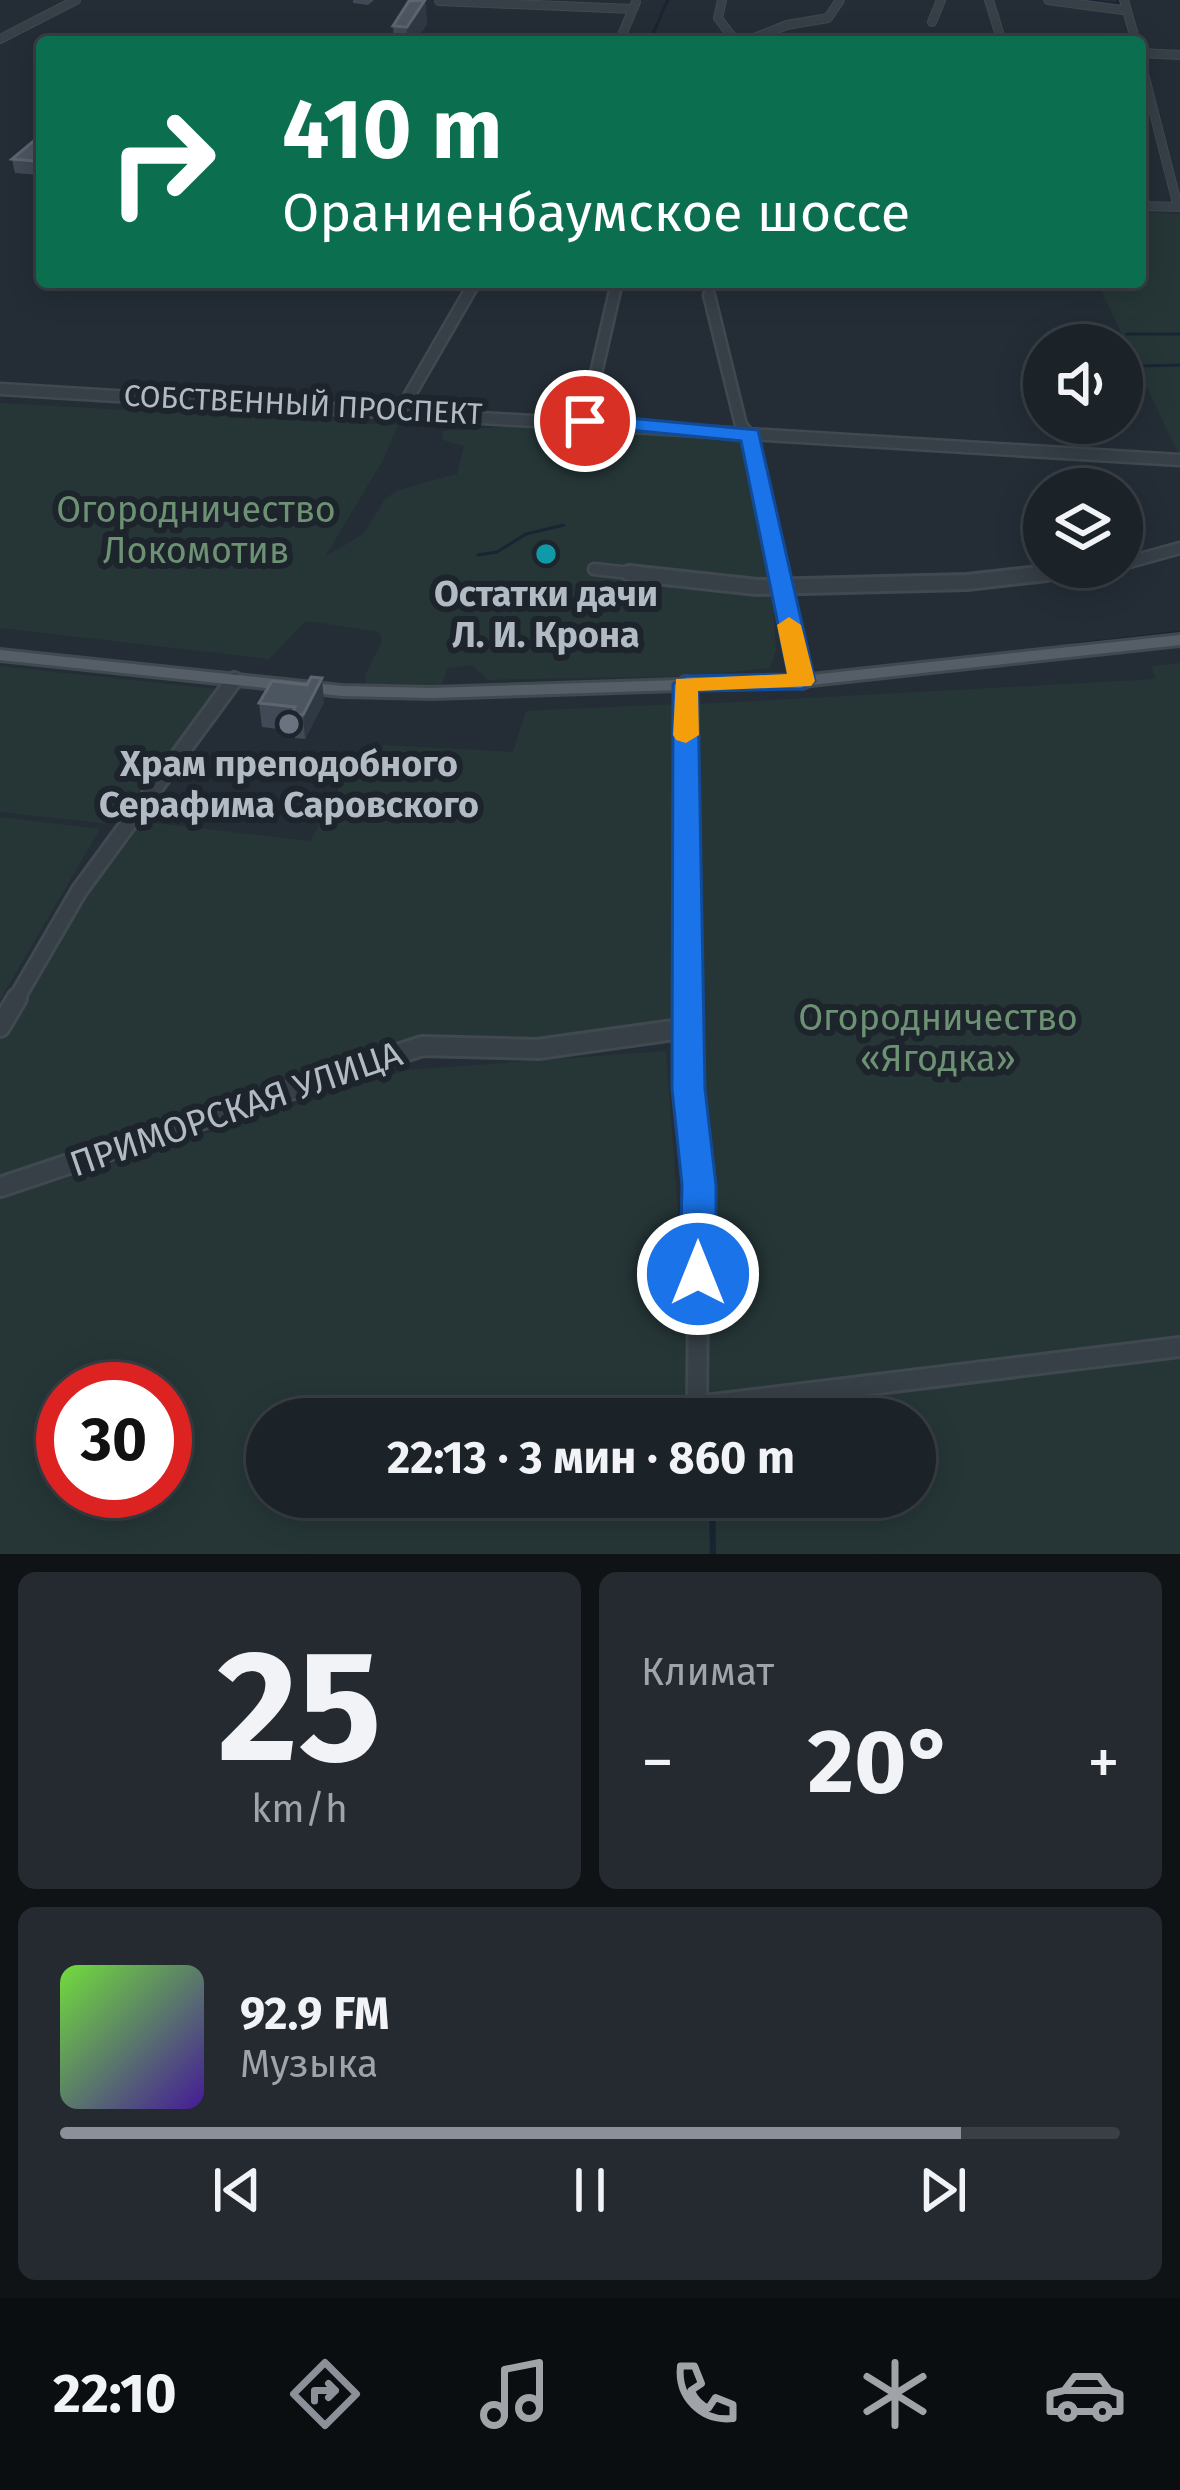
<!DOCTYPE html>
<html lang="ru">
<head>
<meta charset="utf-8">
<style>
	:root { --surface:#1b2228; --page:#242a30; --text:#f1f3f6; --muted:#a0a4a8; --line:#393f45; --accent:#8c9099 }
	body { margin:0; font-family:"Fira Sans",sans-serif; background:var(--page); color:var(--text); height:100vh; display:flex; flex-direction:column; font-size:45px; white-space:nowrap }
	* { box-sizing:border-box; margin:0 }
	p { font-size:39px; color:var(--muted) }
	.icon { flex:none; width:66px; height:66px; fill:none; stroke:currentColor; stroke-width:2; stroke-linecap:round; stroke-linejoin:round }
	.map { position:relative; height:1554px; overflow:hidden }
	.details { display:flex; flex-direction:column; gap:18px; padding:18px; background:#0f1316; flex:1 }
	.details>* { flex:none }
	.banner { position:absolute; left:36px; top:36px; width:1110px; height:252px; border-radius:12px; box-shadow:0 6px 30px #0003,0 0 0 3px var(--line); background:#0b6e4f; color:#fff; overflow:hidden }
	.tools { position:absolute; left:1023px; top:324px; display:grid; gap:24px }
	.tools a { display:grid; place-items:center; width:120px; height:120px; border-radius:50%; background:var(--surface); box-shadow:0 6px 30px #0003,0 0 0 3px var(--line); font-size:60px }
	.speed { position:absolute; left:36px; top:1362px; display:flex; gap:24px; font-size:60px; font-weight:700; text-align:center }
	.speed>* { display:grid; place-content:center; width:156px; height:156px; border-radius:50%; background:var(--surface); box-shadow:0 6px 30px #0003,0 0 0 3px var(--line); line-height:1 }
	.speed .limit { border:18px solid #d22; background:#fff; color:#111 }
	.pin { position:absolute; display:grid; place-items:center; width:102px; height:102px; color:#fff; margin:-51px; border:6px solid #fff; border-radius:50%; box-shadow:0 3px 12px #0007 }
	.me { position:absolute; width:132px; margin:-66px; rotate:0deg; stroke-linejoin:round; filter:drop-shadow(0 0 9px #0008) }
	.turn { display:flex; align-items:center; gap:42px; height:252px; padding:0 48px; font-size:54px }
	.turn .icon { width:156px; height:156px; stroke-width:2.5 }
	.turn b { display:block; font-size:84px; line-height:102px }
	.big { font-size:90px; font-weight:700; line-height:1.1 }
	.details .tile { flex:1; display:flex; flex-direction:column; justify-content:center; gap:18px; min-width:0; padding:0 42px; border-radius:18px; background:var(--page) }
	.details .dial { align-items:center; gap:0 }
	.dial b { font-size:156px; line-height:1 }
	.song { display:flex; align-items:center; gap:36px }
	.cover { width:144px; height:144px; border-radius:18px; background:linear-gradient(135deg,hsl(100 70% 55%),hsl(260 70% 35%)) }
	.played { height:12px; border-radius:6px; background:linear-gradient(90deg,var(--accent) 85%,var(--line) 85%) }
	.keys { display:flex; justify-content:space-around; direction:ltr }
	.heat { display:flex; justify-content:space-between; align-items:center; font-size:66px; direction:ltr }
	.details .tiles { flex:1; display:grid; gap:18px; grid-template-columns:1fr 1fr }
	.tile:last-child { grid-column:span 2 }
	.trip { position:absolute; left:246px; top:1398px; width:690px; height:120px; border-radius:60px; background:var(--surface); box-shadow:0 6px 30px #0003,0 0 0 3px var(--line); font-weight:700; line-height:120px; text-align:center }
	.dock { display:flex; height:192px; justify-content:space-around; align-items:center; background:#0b0e10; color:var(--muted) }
	.dock .icon { width:84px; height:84px }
	.dock .active { color:var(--accent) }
	.dock b { font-size:54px; color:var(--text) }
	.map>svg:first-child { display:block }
	.green { fill:#263637; fill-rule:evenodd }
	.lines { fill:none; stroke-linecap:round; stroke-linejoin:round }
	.stream-far2 { stroke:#192532; stroke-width:3 }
	.stream-far1 { stroke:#192532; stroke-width:4.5 }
	.stream { stroke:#192532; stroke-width:6 }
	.minor-far3-casing { stroke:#404850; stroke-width:10 }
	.minor-far2-casing { stroke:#404850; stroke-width:15 }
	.minor-far1-casing { stroke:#404850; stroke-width:20 }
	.minor-casing { stroke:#404850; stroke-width:24 }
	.major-casing { stroke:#404850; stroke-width:6 }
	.minor-far3 { stroke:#373f47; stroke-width:8 }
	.minor-far2 { stroke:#373f47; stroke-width:10 }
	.minor-far1 { stroke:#373f47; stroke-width:14 }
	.minor { stroke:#373f47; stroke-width:18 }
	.major { fill:#555e67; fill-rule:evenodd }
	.wall { fill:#404955 }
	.shaded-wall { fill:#2f3944 }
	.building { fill:#4c5661; stroke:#5c6570; stroke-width:3 }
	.route { fill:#1a73e8; stroke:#114b97; stroke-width:3 }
	.slow { fill:#f59e0b }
	.culture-dot { fill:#0f9aa8; stroke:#1d242c; stroke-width:4.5 }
	.worship-dot { fill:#6b7280; stroke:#1d242c; stroke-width:4.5 }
	.labels { text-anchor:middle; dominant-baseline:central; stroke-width:12; stroke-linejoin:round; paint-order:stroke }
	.far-street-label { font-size:30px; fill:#b2bac3; stroke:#1d242c }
	.park-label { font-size:36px; fill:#6c9173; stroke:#1d242c }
	.poi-label { font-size:36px; font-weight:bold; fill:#b2bac3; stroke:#1d242c }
	.street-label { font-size:36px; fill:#b2bac3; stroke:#1d242c }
</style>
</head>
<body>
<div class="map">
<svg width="1180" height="1554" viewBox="0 0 1180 1554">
	<rect width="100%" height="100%" fill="#242d36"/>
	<path class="green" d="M1140,212L1180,214V457L1097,282H1140Z
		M0,403L398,425L383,460L325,557L363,534L385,499L398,490L457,474L464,446L443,440L442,431L540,425L743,438L772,581L753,583L733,576V590L773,597L776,651L770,668L693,676L488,680L472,665L448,668L441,685L367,686L365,676L382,641L380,632L306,621L269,659L0,628Z
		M1180,663V1336L702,1400L706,1188L692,1018L698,704L1156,679L1151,666Z
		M0,666L217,689L113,824L0,812Z
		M675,704V1026L539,1045L426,1041L0,1183V1039L90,885L136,821L310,841L342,782L313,777L324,756L373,762L383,745L513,752L526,711Z
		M0,817L100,829L0,1000Z
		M666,1051L693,1413L1180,1354V1554H0V1199L407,1070ZM63,1389H165V1491H63ZM267,1419H915V1497H267Z"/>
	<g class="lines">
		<path class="stream-far2" d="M1086,0L1117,4L1119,0
			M661,14L668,0
			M649,42L661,16
			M1127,334H1180
			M1141,366L1180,365
			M478,555L497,552L526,534L564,525"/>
		<path class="stream-far1" d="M1074,645L1180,633"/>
		<path class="stream" d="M712,1497L713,1554"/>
		<defs>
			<path id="minor-far3" d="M722,0L718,18L736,42
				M989,0L1002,42
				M1048,0L1123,10
				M1124,0L1136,42
				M439,1L633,9
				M932,22L941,0
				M0,39L76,0
				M619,42L636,2
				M744,42L787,25L828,18L840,0
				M1140,53L1180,55
				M1140,58L1178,207
				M1140,206L1180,207"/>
			<path id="minor-far2" d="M709,295L741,425L753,440L781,576
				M0,389L1180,460
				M401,410L475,282
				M585,421L617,282
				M1122,564L1180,548
				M594,569L657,576
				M1021,576L1099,567"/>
			<path id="minor-far1" d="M629,573L757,587L967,582L1047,573
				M780,573L802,681
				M686,684L688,1001
				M15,1001L79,891L234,680"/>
			<path id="minor" d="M688,998V1089L699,1185L697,1406L1180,1347
				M0,1027L17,998
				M0,1187L422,1046L538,1049L688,1028"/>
			<path id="major" d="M1180,635V645L802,686L431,698L342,696L0,660V650L342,686L431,688L802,676Z"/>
		</defs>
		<use href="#minor-far3" class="minor-far3-casing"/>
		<use href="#minor-far2" class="minor-far2-casing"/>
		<use href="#minor-far1" class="minor-far1-casing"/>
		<use href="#minor" class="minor-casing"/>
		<use href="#major" class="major-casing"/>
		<use href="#minor-far3" class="minor-far3"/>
		<use href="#minor-far2" class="minor-far2"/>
		<use href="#minor-far1" class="minor-far1"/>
		<use href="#minor" class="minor"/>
		<use href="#major" class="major"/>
	</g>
	<path class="wall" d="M353,0H374L368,5L353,3Z
		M425,0L427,24L415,42H394L393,26Z
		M42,134L37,175L15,173L12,159Z
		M324,702L305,739L295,738L294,731L262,727L259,703Z"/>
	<path class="shaded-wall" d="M425,0L427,24L415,42H407V27Z
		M42,155V171L37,175L35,161Z
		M322,678L324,702L305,739L303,715Z"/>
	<path class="building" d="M425,0L407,27L393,26L409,1Z
		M42,134V155L35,161L12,159Z
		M311,677L322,678L303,715L292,714L295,707L259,703L272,681L307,685Z"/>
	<path class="route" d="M585,414L758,430L815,681L802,689L698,691L705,1089L716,1185V1274L711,1284L698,1288L686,1284L680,1274L682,1185L672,1089L673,684L686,676L788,674L741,441L578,425V416Z"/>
	<path class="slow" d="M789,617L801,625L815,681L811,686L698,691L699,735L686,743L676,740L673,735L676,679L787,674L777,625Z"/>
	<circle class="culture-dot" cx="546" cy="554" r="12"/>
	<circle class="worship-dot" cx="289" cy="724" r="12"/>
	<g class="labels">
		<g class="far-street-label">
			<text transform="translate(303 405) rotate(3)">СОБСТВЕННЫЙ ПРОСПЕКТ</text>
		</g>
		<g class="park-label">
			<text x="196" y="510">Огородничество<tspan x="196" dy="41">Локомотив</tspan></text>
			<text x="938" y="1018">Огородничество<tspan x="938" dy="41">«Ягодка»</tspan></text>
		</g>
		<g class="poi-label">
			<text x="546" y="594">Остатки дачи<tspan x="546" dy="41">Л. И. Крона</tspan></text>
			<text x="289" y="764">Храм преподобного<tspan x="289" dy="41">Серафима Саровского</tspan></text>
		</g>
		<g class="street-label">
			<text transform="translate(236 1109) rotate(-19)">ПРИМОРСКАЯ УЛИЦА</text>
		</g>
	</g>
</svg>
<div class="tools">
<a><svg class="icon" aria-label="sound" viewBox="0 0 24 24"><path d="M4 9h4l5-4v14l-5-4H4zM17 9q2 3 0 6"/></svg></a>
<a><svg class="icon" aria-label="layers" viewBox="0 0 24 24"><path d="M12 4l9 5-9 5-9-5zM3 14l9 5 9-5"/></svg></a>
</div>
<div class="speed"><div class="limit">30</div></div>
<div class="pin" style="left:585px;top:421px;background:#d93025"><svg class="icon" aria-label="arrive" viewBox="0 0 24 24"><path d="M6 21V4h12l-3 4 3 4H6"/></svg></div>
<svg class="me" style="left:698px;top:1274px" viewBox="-20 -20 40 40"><circle r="17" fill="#1a73e8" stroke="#fff" stroke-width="3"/><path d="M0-11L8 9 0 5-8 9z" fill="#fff"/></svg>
<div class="trip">22:13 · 3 мин · 860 m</div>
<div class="banner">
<div class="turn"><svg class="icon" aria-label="right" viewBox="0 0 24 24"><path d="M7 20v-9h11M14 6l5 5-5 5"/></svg><div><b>410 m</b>Ораниенбаумское шоссе</div></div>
</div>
</div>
<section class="details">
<div class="tiles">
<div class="tile dial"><b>25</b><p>km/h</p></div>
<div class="tile"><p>Климат</p>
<div class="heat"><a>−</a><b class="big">20°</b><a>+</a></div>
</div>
<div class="tile">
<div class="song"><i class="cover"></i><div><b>92.9 FM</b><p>Музыка</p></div></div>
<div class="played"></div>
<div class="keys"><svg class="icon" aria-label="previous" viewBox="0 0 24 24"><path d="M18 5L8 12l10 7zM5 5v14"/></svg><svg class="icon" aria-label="pause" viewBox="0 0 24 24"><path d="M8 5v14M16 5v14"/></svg><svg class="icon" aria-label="next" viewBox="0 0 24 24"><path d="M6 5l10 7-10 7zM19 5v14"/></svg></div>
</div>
</div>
</section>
<nav class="dock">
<b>22:10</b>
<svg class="icon active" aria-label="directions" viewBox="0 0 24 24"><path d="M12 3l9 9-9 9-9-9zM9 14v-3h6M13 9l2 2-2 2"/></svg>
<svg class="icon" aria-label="music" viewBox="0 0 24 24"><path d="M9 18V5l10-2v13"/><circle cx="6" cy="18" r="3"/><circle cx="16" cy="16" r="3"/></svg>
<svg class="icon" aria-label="phone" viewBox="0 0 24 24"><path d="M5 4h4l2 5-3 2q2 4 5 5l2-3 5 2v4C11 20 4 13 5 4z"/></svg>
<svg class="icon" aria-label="climate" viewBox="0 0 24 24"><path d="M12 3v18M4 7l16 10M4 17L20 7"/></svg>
<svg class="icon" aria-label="car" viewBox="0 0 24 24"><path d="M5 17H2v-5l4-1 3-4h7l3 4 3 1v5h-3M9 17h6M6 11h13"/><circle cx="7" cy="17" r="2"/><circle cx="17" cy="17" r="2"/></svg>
</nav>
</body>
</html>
